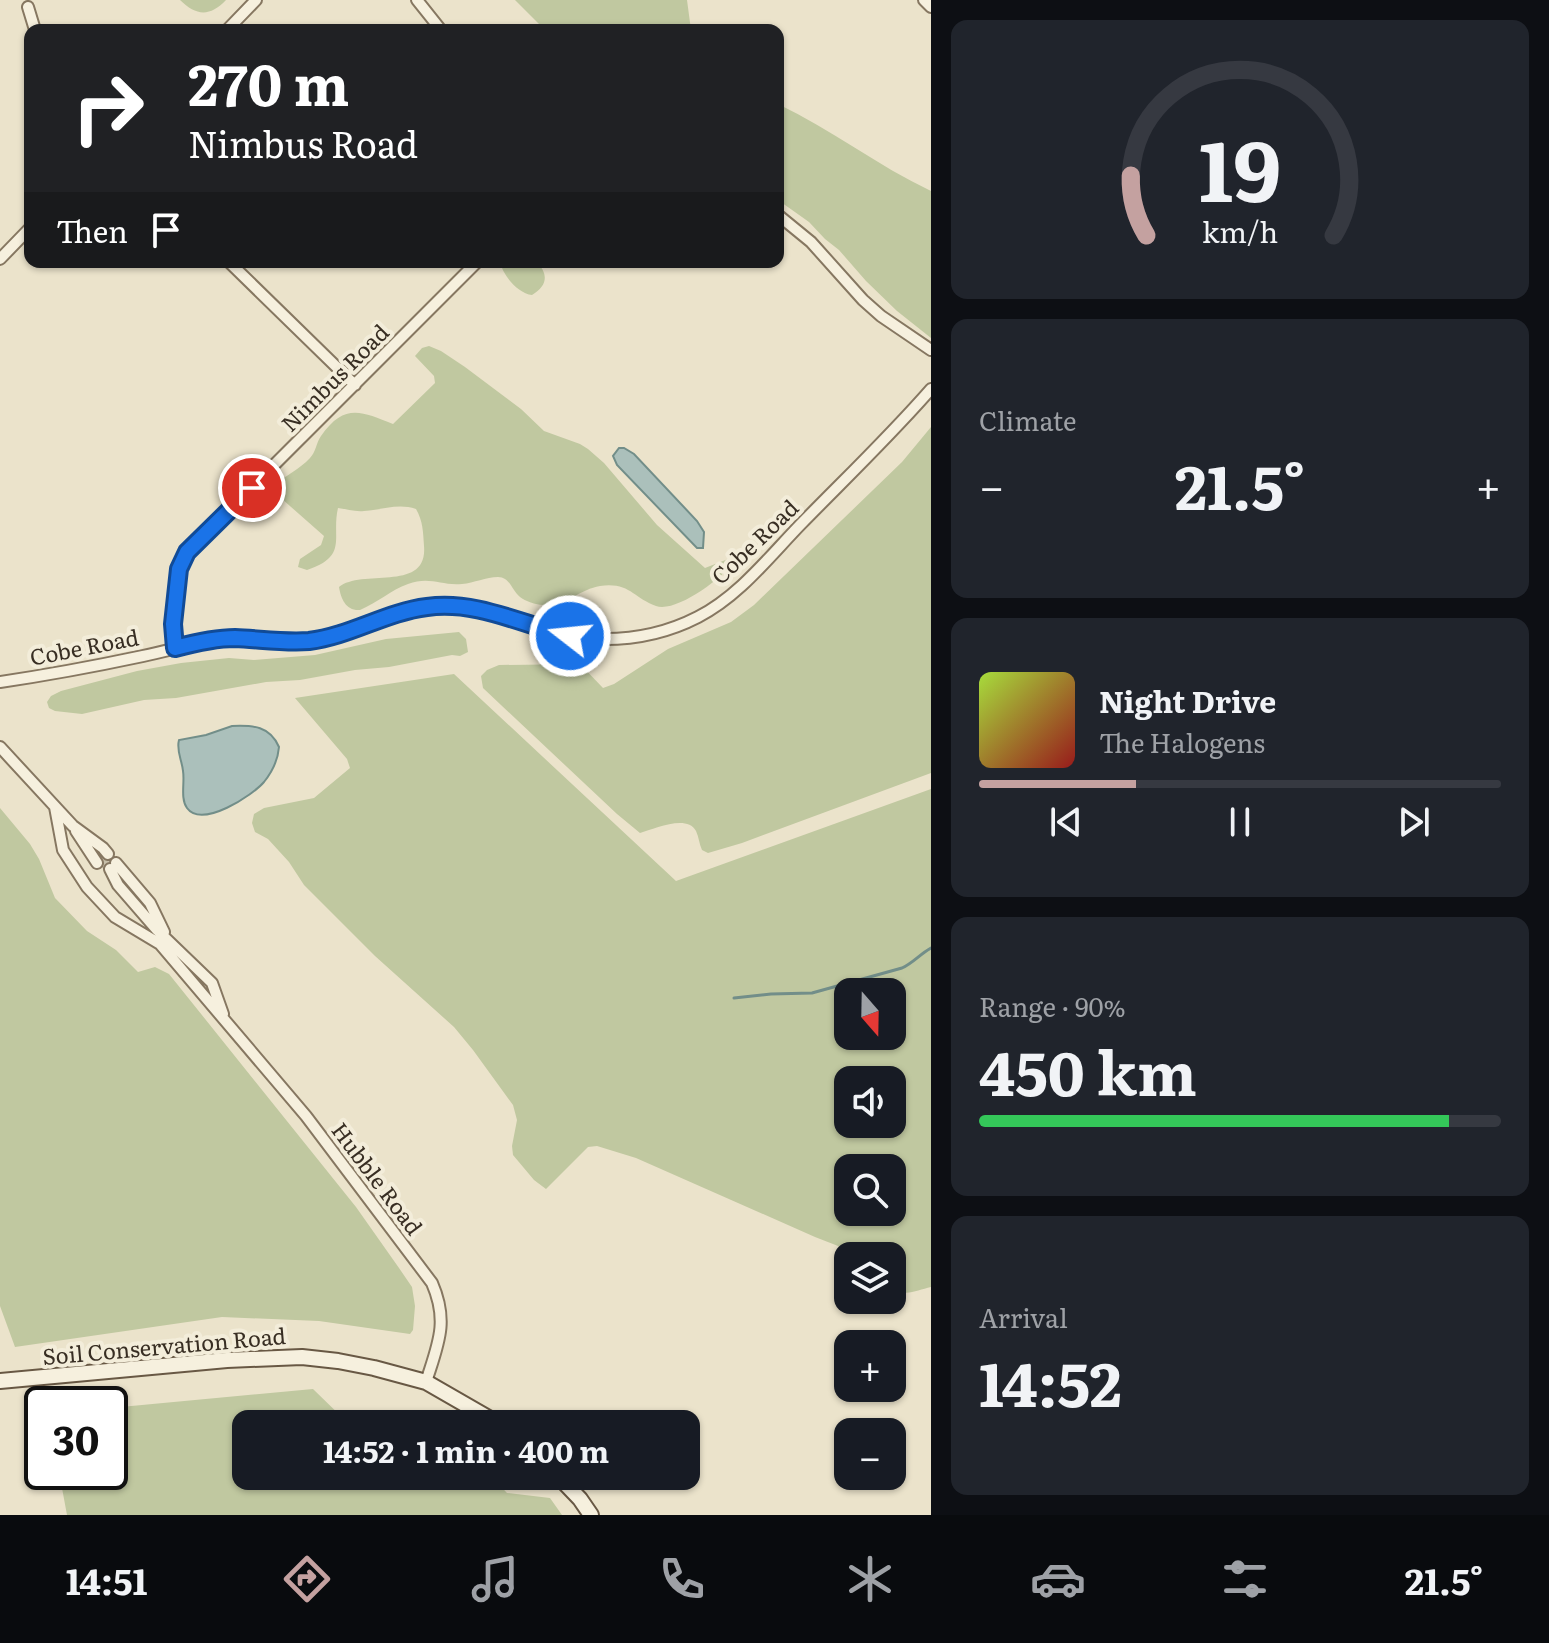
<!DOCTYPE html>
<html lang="en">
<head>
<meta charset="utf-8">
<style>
	:root { --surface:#171b24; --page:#20242c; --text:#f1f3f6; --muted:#9ea1a6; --line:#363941; --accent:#c4a1a0 }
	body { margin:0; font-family:Literata,serif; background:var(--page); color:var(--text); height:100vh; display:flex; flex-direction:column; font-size:30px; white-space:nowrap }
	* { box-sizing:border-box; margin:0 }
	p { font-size:26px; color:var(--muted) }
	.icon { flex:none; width:44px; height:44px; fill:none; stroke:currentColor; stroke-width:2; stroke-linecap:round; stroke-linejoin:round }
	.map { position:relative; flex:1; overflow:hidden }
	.drawer { display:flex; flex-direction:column; gap:20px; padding:20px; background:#0d0f14; width:618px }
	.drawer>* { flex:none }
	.hud { position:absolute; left:24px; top:24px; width:760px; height:244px; border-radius:16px; box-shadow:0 2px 6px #0004; background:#202124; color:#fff; overflow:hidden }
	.needle { width:52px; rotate:160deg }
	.fabs { position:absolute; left:834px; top:978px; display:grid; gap:16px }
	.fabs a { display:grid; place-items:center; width:72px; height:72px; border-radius:16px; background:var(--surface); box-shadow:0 2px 6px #0004; font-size:40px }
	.speed { position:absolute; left:24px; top:1386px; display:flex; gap:16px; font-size:40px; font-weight:700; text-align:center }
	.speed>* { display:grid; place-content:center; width:104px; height:104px; border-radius:50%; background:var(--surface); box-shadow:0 2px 6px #0004; line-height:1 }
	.speed .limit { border:4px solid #111; border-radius:12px; background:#fff; color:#111 }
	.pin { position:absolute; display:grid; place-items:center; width:68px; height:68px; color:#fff; margin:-34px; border:4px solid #fff; border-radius:50%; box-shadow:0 2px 8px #0007 }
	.me { position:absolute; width:88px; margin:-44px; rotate:286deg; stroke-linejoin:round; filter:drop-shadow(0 0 6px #0008) }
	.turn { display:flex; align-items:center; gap:28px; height:168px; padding:0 32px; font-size:36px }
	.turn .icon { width:104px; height:104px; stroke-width:2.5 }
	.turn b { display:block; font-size:56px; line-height:68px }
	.then { display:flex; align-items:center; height:76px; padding:0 32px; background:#0003; gap:16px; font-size:30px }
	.big { font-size:60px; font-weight:700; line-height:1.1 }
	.drawer .tile { flex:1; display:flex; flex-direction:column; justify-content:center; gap:12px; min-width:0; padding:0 28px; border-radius:16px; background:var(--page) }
	.drawer .dial { align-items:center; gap:0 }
	.dial svg { height:208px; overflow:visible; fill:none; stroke:var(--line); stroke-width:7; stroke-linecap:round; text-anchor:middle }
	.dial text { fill:var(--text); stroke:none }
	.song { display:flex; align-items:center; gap:24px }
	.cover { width:96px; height:96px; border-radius:12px; background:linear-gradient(135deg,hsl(80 70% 55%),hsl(0 70% 35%)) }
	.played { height:8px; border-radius:4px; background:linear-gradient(90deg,var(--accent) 30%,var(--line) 30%) }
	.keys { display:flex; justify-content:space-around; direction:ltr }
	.heat { display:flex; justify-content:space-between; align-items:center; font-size:44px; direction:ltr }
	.charge { height:12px; border-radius:6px; background:linear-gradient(90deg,#34c759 90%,var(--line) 0) }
	.trip { position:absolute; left:232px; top:1410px; width:468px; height:80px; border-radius:16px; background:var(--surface); box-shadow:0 2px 6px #0004; font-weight:700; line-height:80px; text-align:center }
	.dock { display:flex; height:128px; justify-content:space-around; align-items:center; background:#090b0e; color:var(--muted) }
	.dock .icon { width:56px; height:56px }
	.dock .selected { color:var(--accent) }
	.dock b { font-size:36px; color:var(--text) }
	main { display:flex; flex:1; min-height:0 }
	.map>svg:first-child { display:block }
	.green { fill:#c0c8a0; fill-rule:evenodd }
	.water { fill:#abc0bb; stroke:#728e89; stroke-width:2 }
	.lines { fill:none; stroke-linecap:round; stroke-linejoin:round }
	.stream { stroke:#728e89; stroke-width:3 }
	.street-tunnel { stroke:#c7bfa9; stroke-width:10; stroke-dasharray:10 5; stroke-linecap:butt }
	.street-casing { stroke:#867761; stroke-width:14 }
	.secondary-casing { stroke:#685844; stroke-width:18 }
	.street { stroke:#f6f0de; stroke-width:10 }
	.secondary { stroke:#f6f0de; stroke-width:14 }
	.route-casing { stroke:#114b97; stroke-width:20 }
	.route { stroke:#1a73e8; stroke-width:14 }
	.labels { text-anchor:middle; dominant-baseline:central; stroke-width:8; stroke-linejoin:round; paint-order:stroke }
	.street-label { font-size:22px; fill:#382e23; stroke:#f3edda }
</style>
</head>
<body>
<main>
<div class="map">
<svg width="931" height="1515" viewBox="0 0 931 1515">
	<rect width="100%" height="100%" fill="#ebe3cb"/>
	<path class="green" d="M180,0H226C210,17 196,16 180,0Z
		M515,0H687L691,30H545Z
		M778,104C831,129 878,166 931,191V338L897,311L866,281L839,250L825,239L809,222L778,200Z
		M500,262H537C549,275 547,286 532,295C518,293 503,276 500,262Z
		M429,346L441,351L465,367L521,409L544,431L580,444L588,449L604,463L657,525L705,568L728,559L732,561L733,563C721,579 676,613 656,606C633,598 630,582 600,586C580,589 563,608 543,605C536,605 525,601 520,597C512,591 510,577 498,577C486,577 474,583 462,584C441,586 430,576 408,584C391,590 377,603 360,610C346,611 341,599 339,587C362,568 428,593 424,546C423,532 423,521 416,509C398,503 382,510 364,511C355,512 347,509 338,508C331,538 349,556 307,570L298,567L300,559L321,545L324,536L282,499L273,494L274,485C285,476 300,469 310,458C316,452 316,443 321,436C344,403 361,411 393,424L435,383L434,376L415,356L422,348Z
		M931,427V773L742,843L708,853L702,850C699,844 699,837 696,831C687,814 654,829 640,833L617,814L483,688L481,676L487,670L499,665L580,664L603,688L614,684L668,649L731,622L754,605L902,462Z
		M459,632L466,639L468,652L460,656L452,655L389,667L355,670L300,680L266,682L176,698L144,700L82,714L55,711L49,708L47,702L51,696L61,691L137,671L181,663L229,658L254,660L315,655L386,639Z
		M454,674L676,881L931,789V1287C917,1290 904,1298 892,1287V1256H857L851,1251L815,1237L636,1158L597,1146L588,1147L546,1189L534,1180L513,1155L512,1146L517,1120L513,1105L473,1050L454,1027L375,956L304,885L289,862L268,839L255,832L252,823L254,814L264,808L314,798L350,768L347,759L295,698ZM848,992H892V1036H848ZM892,1080V1124H848V1080ZM892,1168V1212H848V1168Z
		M0,808L30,844L39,859L55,898L87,931L116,950L138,972L155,967L169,974L356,1207L399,1268L412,1287L415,1306L413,1330L410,1334L319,1321L222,1317L15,1347L0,1306Z
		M313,1389L349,1424H246V1476H491L507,1493L550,1498L562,1515H67L59,1472H110V1408Z"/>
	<path class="water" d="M619,448H624L634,454L697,521L704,532L703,548H697L617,465L613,456Z
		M232,726C253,725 270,726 279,747C278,759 272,772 264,782C253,795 202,829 187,808C180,798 185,782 183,771C182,760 176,751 179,740L206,735Z"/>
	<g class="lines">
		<path class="stream" d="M734,998L771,994L812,993L902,968C913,963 920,954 931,948"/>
		<path class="street-tunnel" d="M101,859L110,869"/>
		<defs>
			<path id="street" d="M417,0L441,30
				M924,0L931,7
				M28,7L35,30
				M227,30L256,0
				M778,215L811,242L863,300L881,316L931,350
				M0,259L30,228
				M229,262L355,385
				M175,648L173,624L179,569L181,561L187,552L477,262
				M0,682C48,675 96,666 143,656C171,650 198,642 226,638C254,635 283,644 311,641C351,635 387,612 427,606C487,598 539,636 598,639C633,640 667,633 698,617C739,596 769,557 801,524C845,479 890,436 931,389
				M0,747L73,826L103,848L108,854
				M55,807L63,850L87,887L115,917L160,944L306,1116L432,1283C449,1322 438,1344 426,1382
				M76,831L97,863
				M116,863L150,903L164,932
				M110,869L118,885L157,930L212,983L223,1014"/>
			<path id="secondary" d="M0,1381L227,1360L302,1357L338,1361L374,1368L426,1382L499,1424
				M558,1476L580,1499L591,1515"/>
		</defs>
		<use href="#street" class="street-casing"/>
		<use href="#secondary" class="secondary-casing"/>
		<use href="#street" class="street"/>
		<use href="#secondary" class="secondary"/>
	</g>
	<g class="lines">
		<defs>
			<path id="route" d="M252,488L187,552L179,569L173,624L175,648C194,643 215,638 235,638C260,639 284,643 309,641C350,636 386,612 427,607C477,600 523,625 570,636"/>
		</defs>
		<use href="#route" class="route-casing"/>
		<use href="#route" class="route"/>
	</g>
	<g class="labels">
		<g class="street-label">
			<text transform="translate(334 377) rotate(-45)">Nimbus Road</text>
			<text transform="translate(754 541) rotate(-44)">Cobe Road</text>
			<text transform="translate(84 646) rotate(-11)">Cobe Road</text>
			<text transform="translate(378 1178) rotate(53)">Hubble Road</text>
			<text transform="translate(164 1345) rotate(-5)">Soil Conservation Road</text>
		</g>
	</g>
</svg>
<div class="fabs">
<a><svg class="needle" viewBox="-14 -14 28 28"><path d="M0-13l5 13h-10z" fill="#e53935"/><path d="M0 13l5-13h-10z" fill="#9ea1a6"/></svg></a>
<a><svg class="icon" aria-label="sound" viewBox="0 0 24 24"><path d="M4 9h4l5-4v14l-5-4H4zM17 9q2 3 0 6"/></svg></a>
<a><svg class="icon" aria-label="search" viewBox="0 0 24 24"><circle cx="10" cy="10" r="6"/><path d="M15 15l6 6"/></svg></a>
<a><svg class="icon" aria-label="layers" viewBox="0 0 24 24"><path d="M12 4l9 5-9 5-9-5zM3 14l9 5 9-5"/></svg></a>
<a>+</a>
<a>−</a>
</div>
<div class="speed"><div class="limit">30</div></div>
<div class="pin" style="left:252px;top:488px;background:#d93025"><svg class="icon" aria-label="arrive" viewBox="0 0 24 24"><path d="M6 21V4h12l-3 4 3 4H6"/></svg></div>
<svg class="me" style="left:570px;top:636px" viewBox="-20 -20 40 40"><circle r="17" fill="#1a73e8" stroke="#fff" stroke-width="3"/><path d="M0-11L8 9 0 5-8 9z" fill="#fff"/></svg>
<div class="trip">14:52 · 1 min · 400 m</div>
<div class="hud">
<div class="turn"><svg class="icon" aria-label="right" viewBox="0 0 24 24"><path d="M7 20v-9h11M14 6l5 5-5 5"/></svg><div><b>270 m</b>Nimbus Road</div></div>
<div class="then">Then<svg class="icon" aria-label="arrive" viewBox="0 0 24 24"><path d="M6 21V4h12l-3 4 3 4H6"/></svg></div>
</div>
</div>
<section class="drawer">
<div class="tile dial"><svg viewBox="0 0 100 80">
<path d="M14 69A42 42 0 1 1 86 69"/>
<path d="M14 69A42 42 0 0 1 8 46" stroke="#c4a1a0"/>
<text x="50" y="56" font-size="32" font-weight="700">19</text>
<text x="50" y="72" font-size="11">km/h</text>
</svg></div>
<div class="tile"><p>Climate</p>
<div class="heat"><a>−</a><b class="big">21.5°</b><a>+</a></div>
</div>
<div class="tile">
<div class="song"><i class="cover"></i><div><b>Night Drive</b><p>The Halogens</p></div></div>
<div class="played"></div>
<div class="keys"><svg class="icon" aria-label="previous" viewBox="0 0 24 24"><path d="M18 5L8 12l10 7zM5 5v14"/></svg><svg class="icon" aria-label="pause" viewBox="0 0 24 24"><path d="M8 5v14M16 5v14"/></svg><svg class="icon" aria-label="next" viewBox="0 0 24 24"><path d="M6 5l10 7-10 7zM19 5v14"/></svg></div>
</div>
<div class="tile"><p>Range · 90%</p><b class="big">450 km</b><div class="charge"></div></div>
<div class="tile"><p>Arrival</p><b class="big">14:52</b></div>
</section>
</main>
<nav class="dock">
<b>14:51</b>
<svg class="icon selected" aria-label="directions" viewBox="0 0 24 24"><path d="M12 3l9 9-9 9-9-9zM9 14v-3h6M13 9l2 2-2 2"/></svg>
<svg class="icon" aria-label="music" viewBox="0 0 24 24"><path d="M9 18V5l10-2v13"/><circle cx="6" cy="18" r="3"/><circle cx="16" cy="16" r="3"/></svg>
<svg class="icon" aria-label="phone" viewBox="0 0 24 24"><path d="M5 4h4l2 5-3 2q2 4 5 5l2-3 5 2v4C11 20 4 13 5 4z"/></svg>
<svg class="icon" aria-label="climate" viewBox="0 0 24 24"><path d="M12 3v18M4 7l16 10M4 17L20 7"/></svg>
<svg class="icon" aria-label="car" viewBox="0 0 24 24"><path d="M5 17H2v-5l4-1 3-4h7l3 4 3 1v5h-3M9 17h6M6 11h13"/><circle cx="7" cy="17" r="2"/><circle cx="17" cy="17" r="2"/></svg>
<svg class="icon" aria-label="filters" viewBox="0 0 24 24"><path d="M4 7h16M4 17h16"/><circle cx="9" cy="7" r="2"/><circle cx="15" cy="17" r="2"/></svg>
<b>21.5°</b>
</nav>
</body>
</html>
